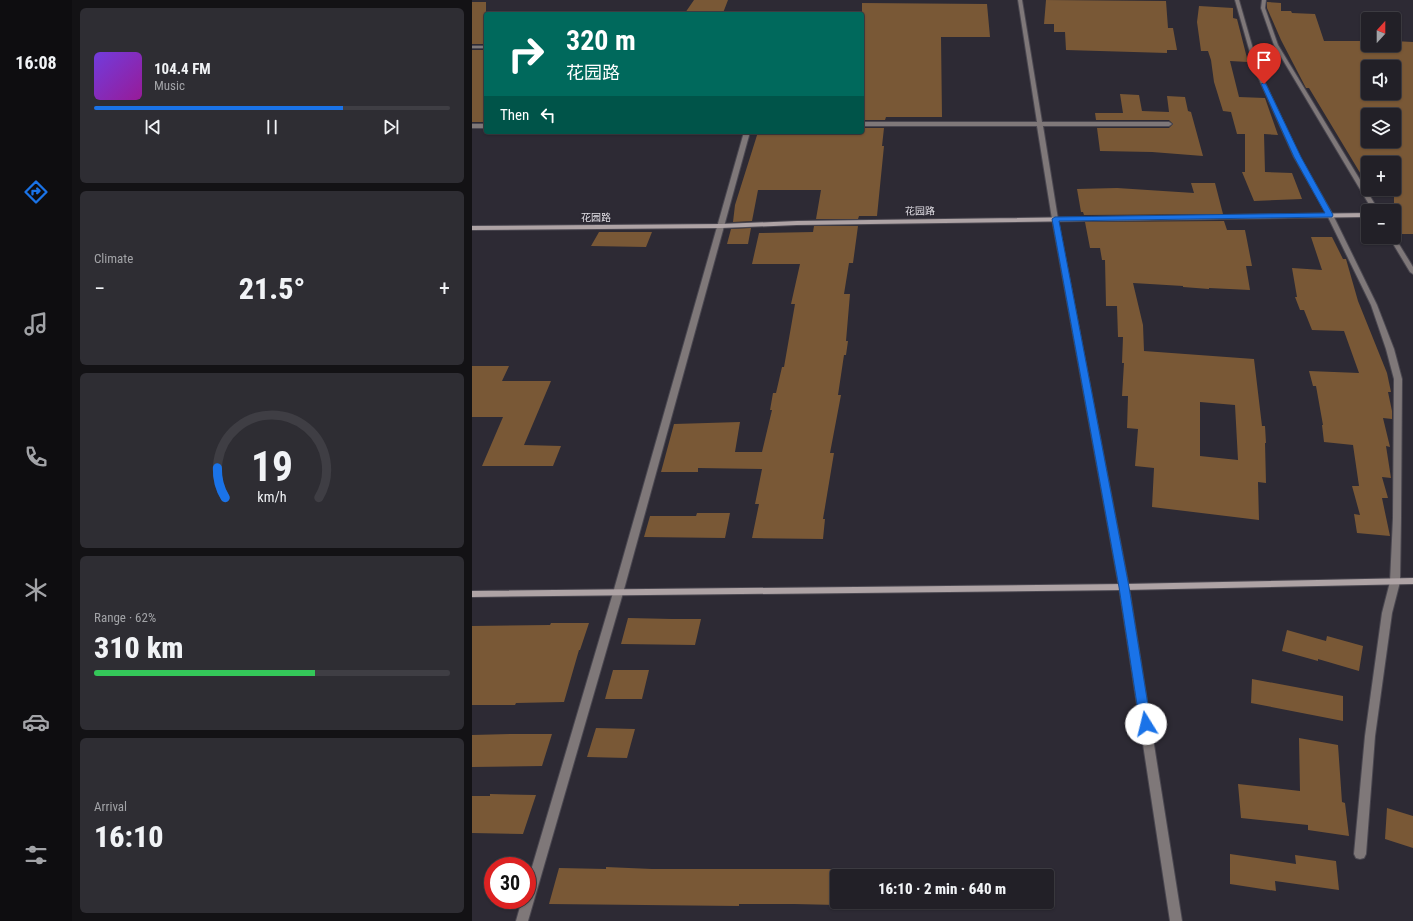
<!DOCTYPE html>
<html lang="en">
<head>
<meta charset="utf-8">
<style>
	:root { --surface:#222027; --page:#2e2d33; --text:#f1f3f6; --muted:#a2a3a7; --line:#3f3e44; --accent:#1a73e8 }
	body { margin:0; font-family:"Roboto Condensed","Noto Sans SC",sans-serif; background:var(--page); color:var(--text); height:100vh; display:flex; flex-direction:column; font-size:15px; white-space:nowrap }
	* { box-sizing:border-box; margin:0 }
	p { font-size:13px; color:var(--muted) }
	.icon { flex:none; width:22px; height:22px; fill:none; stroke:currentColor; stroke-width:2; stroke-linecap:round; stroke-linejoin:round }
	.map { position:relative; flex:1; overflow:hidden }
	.panel { display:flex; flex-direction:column; gap:8px; padding:8px; background:#131215; width:400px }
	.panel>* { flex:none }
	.banner { position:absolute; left:12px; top:12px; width:380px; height:122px; border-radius:4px; box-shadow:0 1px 3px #0004,0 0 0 1px var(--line); background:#00695c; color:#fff; overflow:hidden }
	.needle { width:26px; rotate:21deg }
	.controls { position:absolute; left:889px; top:12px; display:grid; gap:8px }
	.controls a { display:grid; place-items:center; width:40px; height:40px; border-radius:4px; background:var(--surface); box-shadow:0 1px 3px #0004,0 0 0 1px var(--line); font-size:20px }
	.speed { position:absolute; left:12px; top:857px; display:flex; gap:8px; font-size:20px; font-weight:700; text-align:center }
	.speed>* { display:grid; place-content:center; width:52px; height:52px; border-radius:50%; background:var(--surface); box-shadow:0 1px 3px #0004,0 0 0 1px var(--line); line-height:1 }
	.speed .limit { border:6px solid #d22; background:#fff; color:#111 }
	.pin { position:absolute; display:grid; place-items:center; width:34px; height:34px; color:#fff; margin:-41px -17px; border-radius:50% 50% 50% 0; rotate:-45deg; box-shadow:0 0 4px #0007 }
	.pin .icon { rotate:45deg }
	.me { position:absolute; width:44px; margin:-22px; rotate:351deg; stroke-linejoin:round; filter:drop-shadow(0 0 3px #0008) }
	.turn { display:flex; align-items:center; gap:14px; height:84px; padding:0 16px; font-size:18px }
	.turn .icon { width:52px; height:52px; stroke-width:2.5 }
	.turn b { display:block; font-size:28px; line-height:34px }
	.then { display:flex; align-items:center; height:38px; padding:0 16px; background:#0003; gap:8px; font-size:15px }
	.big { font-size:30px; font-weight:800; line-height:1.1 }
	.panel .card { flex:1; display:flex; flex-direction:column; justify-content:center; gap:6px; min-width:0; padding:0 14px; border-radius:6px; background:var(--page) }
	.panel .dial { align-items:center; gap:0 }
	.dial svg { height:104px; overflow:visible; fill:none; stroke:var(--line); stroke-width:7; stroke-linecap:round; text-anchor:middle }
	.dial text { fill:var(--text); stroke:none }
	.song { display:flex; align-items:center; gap:12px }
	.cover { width:48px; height:48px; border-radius:6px; background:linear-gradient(135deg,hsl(260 70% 55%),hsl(300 70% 35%)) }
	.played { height:4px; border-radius:2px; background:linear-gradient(90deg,var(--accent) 70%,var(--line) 70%) }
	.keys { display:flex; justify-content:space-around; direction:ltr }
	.heat { display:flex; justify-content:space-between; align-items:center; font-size:22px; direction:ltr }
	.charge { height:6px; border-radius:3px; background:linear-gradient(90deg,#34c759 62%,var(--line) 0) }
	.trip { position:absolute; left:358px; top:869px; width:224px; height:40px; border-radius:4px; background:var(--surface); box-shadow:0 1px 3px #0004,0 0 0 1px var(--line); font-weight:800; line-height:40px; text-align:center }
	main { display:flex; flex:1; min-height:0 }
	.tabs { display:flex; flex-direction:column; width:72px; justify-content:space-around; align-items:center; background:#0e0d10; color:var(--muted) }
	.tabs .icon { width:28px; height:28px }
	.tabs .active { color:var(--accent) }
	.tabs b { font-size:18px; color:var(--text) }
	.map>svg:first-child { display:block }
	.building { fill:#795836; fill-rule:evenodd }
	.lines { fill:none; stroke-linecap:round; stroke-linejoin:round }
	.street-casing { stroke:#4a4750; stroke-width:2 }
	.secondary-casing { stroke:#4a4750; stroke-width:2 }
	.street { fill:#7f7879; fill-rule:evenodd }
	.secondary { fill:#aea3a5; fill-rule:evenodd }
	.route { fill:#1a73e8; stroke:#114b97 }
	.labels { text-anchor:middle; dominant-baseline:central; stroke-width:4; stroke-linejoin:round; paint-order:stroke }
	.far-street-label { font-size:10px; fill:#e0dde4; stroke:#2d2a34 }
</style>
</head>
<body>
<main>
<nav class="tabs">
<b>16:08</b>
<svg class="icon active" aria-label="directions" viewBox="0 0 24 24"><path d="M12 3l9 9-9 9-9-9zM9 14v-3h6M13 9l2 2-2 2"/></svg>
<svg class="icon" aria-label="music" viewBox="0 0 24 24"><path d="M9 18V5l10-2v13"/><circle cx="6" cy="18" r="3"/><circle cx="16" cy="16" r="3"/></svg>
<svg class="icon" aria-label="phone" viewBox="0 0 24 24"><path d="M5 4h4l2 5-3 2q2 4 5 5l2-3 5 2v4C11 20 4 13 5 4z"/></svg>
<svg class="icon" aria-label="climate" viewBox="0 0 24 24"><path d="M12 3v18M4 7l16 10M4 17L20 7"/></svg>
<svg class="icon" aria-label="car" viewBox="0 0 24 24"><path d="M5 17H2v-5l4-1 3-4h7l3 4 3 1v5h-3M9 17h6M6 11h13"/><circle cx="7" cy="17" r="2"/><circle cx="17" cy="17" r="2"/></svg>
<svg class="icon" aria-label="filters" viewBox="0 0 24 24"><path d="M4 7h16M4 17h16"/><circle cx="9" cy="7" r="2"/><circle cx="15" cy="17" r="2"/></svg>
</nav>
<section class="panel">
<div class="card">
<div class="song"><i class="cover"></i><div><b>104.4 FM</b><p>Music</p></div></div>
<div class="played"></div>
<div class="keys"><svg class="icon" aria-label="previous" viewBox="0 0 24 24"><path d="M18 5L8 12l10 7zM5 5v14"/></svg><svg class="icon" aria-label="pause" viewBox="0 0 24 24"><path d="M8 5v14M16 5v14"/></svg><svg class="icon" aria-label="next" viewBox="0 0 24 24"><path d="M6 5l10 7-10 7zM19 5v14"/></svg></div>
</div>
<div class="card"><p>Climate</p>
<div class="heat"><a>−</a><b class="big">21.5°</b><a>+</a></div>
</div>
<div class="card dial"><svg viewBox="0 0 100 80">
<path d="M14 69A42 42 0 1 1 86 69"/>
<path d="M14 69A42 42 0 0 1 8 46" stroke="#1a73e8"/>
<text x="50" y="56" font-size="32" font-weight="700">19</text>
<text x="50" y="72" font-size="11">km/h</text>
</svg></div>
<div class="card"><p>Range · 62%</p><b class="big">310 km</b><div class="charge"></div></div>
<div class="card"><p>Arrival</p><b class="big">16:10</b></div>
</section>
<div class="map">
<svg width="941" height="921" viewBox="0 0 941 921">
	<rect width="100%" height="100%" fill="#2d2a34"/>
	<path class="building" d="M222,0H256L251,13H213Z
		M574,0L694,1L696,28H701L705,50H695V53L594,50L593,32H582V24H572Z
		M0,2H14V44H0Z
		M795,2L809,3V11H819L820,13L843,14L852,41H896V45H922V41L941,42V234H927L922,225V163H896V186L837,88H834L809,40L795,8ZM896,61H922V96H896ZM896,115H922V141H896Z
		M390,3L515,4L518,37H469L470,117H414L413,120H390Z
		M727,6L761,8V18L765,19L776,62L758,61L767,97L793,98L806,135L792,134L793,172L820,173L830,199L782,201L770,172H773V134H765L759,112L751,111L742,82L739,60L736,51H729L725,22Z
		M0,50H14V122H0Z
		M648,94L667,95L670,111L697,112L695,96L713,97L716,111L719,112L731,156L680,152L628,151L625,128H697L701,124L697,120H624L623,113H651Z
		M390,128H412L410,146H412L405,216H387L386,219H344L349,190H286L280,221L261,222L263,205L286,132H390Z
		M719,183H743L751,214L612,215L611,212H609L605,189L645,188L722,193Z
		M752,221L755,230H773L780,266H774L778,290L737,288V289L711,287V286L661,283L671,325L672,351L782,359L790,426H793L794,443H793L794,483L786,482L787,520L680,507L682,468L663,466L666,429L655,428L656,396H650L652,363H650L651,337H646L645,306H634L633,260H630L628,248H618L613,222ZM728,402L763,405L766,460L728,456Z
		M342,226H386L381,263H377L372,294H378L374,341H376L374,355H372L366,395H369L358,453H362L351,519H353L351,539L280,538L287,504H283L290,469L226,468V472H189L202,424L268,422L263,452H290L300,410H298L301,393H304L310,367H312L323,304H319L328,264H280L287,233L341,232Z
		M279,228L276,244H255L259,229Z
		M127,232H180L174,247L119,246Z
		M839,237H860L871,259H874L886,301L915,373L919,392H916L920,411V419L911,418L918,447L914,446L919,478L910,477L916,498H910L918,536L885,533L882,514L888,515L880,486H887L881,445L852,442L850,425H851L844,386H841L837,371L887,373L872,331L840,330L832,310H828L823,297H825L820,268L850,270Z
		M0,366H37L30,381H79L52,445L89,446L81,466H10L31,417H0Z
		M225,513H258L253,538L172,537L178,516H224Z
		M156,618L200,619H229L223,645L149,644Z
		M79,623H117L108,650H107L92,702L44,703L43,705H0V626L78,625Z
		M815,630L854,641L855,636L891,646L887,671L846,659V661L810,651Z
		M141,670H177L170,699H133Z
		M780,679L871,696V721L779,703Z
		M124,728L163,729L155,758L115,757Z
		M40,734H80L70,766L0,767V735Z
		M827,738L866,745L870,802L873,803L877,836L836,830V825L769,818L766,784L828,791Z
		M18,794L64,795L51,834L0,833V796H18Z
		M915,808L941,816V848L913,839Z
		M758,854L824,864L823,855L864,861L867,890L803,881L804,891L758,884Z
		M134,867L180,869H365V905L322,904H267V906L77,904L87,868L134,869Z"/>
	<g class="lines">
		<defs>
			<path id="street" d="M546,0H550L570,122H697L700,124L697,126H571L586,219L657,587L710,921H698L647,587L580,219L565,126H390V122H565Z
				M763,0H767L787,70L828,157L861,215L905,305L922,349L930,379L929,518L928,582L920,613L903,736L894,854L892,858L888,859L884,858L882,854L893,736L910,613L918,582L921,518L922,379L914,349L899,305L855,215L822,157L783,70Z
				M790,0H794L793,8L806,45L907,211H901L802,45L789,8Z
				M0,46H14V48H0Z
				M0,124H14V128H0Z
				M272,132H278L151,593L56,921H44L50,900H55V884L141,593Z
				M922,236L941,267V274L938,272L917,237H922Z"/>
			<path id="secondary" d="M896,213V217L325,225L249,228L0,230V226L249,224L325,221Z
				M941,578V584L652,590L0,597V591L652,584Z"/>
		</defs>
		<use href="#street" class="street-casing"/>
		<use href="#secondary" class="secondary-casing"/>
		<use href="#street" class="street"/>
		<use href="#secondary" class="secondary"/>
	</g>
	<path class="route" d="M792,83L794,84L829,157L861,215L860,217L587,221L657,587L679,724L678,727L674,729L669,727L668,724L647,587L580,219L583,217L853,213L822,157L789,84Z"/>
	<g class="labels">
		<g class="far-street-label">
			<text transform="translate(448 211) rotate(-1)">花园路</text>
			<text x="124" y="217">花园路</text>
		</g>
	</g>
</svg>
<div class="controls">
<a><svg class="needle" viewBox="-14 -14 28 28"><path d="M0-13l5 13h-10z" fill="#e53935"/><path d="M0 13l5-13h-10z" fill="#a2a3a7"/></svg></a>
<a><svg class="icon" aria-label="sound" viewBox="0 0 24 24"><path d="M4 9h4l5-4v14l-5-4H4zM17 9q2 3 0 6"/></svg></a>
<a><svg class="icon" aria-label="layers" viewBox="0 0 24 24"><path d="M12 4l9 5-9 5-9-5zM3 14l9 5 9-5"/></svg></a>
<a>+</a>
<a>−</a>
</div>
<div class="speed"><div class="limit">30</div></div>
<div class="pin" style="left:792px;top:84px;background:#d93025"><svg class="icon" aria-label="arrive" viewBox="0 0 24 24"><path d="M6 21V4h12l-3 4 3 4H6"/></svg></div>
<svg class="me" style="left:674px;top:724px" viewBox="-20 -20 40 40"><circle r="19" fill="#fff"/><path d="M0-13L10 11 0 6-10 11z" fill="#1a73e8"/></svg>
<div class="trip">16:10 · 2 min · 640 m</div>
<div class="banner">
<div class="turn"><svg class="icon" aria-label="right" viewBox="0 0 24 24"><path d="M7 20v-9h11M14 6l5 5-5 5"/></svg><div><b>320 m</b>花园路</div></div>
<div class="then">Then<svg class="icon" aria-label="left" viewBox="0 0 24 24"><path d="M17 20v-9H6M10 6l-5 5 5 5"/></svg></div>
</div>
</div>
</main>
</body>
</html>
